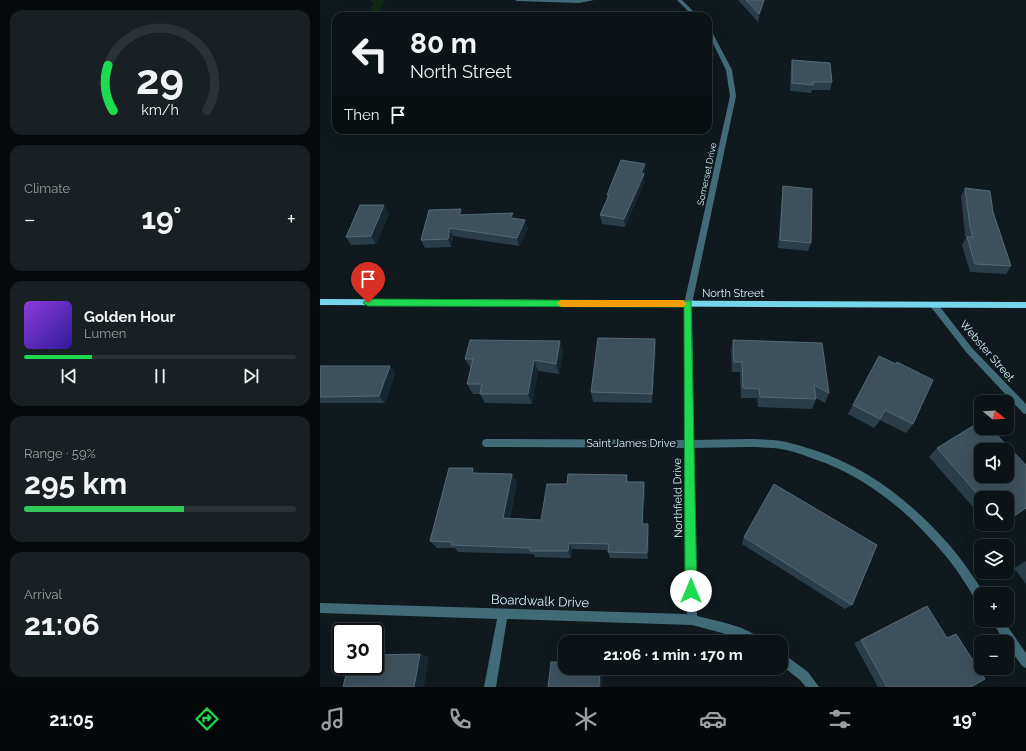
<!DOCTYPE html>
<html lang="en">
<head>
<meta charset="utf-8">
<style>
	:root { --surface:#0b1316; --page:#192023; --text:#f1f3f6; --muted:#9a9ea1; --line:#2b3235; --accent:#1dda50 }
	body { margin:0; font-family:Raleway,sans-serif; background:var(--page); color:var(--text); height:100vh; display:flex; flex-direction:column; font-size:15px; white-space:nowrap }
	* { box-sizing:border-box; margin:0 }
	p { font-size:13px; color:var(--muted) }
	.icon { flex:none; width:22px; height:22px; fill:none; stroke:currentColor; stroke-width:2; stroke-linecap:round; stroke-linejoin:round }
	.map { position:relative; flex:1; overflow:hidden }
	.sheet { display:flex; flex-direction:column; gap:10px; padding:10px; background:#060a0c; width:320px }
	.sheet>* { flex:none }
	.banner { position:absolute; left:12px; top:12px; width:380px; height:122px; border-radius:12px; box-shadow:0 4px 16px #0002,0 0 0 1px var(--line); background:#0b1316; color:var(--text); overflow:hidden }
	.needle { width:26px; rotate:108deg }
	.tools { position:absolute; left:654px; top:395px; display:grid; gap:8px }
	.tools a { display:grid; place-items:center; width:40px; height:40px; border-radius:8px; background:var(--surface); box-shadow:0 4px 16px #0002,0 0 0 1px var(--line); font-size:20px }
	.speed { position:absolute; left:12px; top:623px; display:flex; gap:8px; font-size:20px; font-weight:700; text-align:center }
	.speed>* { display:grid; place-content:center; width:52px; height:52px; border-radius:50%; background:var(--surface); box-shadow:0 4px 16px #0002,0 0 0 1px var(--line); line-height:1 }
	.speed .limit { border:2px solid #111; border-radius:6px; background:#fff; color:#111 }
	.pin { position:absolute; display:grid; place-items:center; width:34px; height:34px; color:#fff; margin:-41px -17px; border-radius:50% 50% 50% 0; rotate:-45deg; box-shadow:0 0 4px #0007 }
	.pin .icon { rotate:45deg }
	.me { position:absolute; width:44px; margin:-22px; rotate:0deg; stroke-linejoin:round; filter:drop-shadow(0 0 3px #0008) }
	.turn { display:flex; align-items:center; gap:14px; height:84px; padding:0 12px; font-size:18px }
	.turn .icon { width:52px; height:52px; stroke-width:2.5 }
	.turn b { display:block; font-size:28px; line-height:34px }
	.then { display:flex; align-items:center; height:38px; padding:0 12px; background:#0003; gap:8px; font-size:15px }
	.big { font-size:30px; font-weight:700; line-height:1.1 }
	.sheet .card { flex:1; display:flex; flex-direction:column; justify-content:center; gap:6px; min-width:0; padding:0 14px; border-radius:12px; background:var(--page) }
	.sheet .dial { align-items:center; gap:0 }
	.dial svg { height:104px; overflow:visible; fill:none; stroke:var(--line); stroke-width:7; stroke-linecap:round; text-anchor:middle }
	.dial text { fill:var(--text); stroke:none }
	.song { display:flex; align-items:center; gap:12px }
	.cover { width:48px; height:48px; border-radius:6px; background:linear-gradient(135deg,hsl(270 70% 55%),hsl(250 70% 35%)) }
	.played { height:4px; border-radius:2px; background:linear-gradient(90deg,var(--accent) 25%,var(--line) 25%) }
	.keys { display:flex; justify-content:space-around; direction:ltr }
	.heat { display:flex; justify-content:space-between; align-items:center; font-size:22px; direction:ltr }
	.charge { height:6px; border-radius:3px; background:linear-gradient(90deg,#34c759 59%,var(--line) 0) }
	.trip { position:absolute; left:238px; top:635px; width:230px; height:40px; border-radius:12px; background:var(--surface); box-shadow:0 4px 16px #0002,0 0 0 1px var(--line); font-weight:700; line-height:40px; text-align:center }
	.tabs { display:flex; height:64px; justify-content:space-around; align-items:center; background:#040809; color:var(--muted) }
	.tabs .icon { width:28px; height:28px }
	.tabs .on { color:var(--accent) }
	.tabs b { font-size:18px; color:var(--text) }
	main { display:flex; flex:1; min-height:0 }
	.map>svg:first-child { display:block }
	.green { fill:#132715 }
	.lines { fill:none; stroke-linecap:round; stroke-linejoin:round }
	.minor { fill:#406b77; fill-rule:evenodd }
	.secondary { fill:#75d5ed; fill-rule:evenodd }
	.wall { fill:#2a3e49 }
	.shaded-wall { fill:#172730 }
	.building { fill:#3c515c; stroke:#536a75; fill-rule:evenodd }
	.route { fill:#1dda50; stroke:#138e34 }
	.slow { fill:#f59e0b }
	.labels { text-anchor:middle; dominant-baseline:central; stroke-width:4; stroke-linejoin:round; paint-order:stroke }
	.far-street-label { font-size:9px; fill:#d1eef9; stroke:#0f191e }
	.street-label { font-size:11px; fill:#d1eef9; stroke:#0f191e }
	.near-street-label { font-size:13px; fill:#d1eef9; stroke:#0f191e }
</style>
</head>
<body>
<main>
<section class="sheet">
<div class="card dial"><svg viewBox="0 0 100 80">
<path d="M14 69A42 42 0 1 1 86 69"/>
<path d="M14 69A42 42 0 0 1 10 34" stroke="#1dda50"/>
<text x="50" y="56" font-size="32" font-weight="700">29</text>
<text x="50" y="72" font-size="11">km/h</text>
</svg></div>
<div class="card"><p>Climate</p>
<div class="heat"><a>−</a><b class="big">19°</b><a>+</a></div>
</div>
<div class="card">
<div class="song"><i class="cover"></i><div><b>Golden Hour</b><p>Lumen</p></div></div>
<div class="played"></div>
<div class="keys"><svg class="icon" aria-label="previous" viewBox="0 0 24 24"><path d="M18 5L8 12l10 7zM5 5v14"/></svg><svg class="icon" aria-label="pause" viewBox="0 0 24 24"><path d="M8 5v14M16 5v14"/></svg><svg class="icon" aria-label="next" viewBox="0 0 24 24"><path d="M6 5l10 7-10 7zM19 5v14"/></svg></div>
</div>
<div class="card"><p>Range · 59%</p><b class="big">295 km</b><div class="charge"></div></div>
<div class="card"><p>Arrival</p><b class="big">21:06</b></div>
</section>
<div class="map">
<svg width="706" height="687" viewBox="0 0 706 687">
	<rect width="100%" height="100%" fill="#0f191e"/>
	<path class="green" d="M49,0H65L58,16H47L54,3Z"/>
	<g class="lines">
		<path class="minor" d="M195,0H274L259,3L197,1Z
			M357,0H362L378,16H373Z
			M388,27L390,28L412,70L416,96L372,304L374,440C400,440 427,438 453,440C467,441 481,446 494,450C549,468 594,504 631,547C644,562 654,578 665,594H661V603L657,602C647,586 637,569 624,554C590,513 546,476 494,459C481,454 467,449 453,448C427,446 400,448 374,448L377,616C392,620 435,627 441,642H426L417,637L372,625L187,619L176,687H164L177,619L0,613V603L367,614L365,448L166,447L163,446L162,443L163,440L166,439L365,440L364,304L410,96L406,70L388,33Z
			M614,302L617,303L652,348L706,404V414L703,413L646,352L611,307L610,305Z
			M671,620H683L706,653V668L702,666L687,645V642H685Z
			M461,652L488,672L499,687H486L480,680L461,665Z"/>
		<path class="secondary" d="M0,299L706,302V308L0,305Z"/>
	</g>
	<path class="wall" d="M418,0H445L438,22Z
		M472,60L512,82L510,90H492L491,93L470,91L471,68Z
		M325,172L324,175V182L305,227L282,224L280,215L287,200V195Z
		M463,186L491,243L488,251L458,248L462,194Z
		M645,188L673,212L691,266L686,274L650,272L642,245L646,238L645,235L641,196Z
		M69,214L56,244L31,245L26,237Z
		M143,215L194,218L208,228L199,246L133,236L131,247L105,248L101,240Z
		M335,339L336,350L332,403L273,402L271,392Z
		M413,340L509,393L505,403L496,398V399L492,409L438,407L437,398H421L420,372H412L411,351Z
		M240,341L243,352L239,374L218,371L212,404L165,403L160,394H153L147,384L151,369L145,359Z
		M559,356L593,424L586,433L560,420L554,428L528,414Z
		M0,366H70L75,374L65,403H0Z
		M617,448L661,498V516L609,457Z
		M157,473L192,474L197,482L190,518L221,520L247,484L307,475L308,482H324L325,490L323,524L329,531L328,559L290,558L288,552V550L252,549L251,558L215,557L213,554L138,552L135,548H117L110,541Z
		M668,524H683L673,530Z
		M424,537L532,605L525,609L422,544Z
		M706,561V584L694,568Z
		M636,634L651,687H558L534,643L541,640L626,638Z"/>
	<path class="shaded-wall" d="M444,0H445L438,22L439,14Z
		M325,164V172L324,175V182L305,227L304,219Z
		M64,205L69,214L56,244L51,236Z
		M141,209L144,217L139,215Z
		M193,213L195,221L190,218Z
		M205,220L208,228L199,246L197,238Z
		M130,228L133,236L131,247L128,239Z
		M335,339L336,350L332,403V394Z
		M240,341L243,352L239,374L236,364Z
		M214,360L218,371L212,404L208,394Z
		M70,366L75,374L65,403L59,396Z
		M153,468L159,477L152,473Z
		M192,474L197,482L188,525L183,518Z
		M324,482L325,490L323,531L322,524Z
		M328,524L329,531L328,559L327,553Z
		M249,543L252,549L251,558L248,551Z
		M100,654L109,657L104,687H94Z
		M280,668H283L282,687H279Z"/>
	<path class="building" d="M426,0H444L439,14Z
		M472,60L510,63L512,82H493V85L472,83Z
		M301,160L325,164L321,173L324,174L304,219L280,215L289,195H287Z
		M463,186L492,189L491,243L460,240Z
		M645,188L670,191L673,212L691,266L655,264L647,237H653L650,227Z
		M40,205H64L51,236L26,237Z
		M141,209L139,215L193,213L190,218L205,220L197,238L130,228L128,239L101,240L109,210Z
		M278,338L335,339L332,394L271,392Z
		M150,340L240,341L236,364L214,360L208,394H160L162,384H147L153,359H145Z
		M413,340L502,343L509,393L494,385L496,399L440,397L439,389L423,388L422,362H414Z
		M559,356L576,364L577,362L613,380L593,424L565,410L560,419L533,405Z
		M0,366H70L59,396L0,397Z
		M661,421V428H670L706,465V508L687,521V498H661L617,448ZM661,450H687V476H661Z
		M129,468H153L152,473L192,474L183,518L221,520L227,484H247L248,474L307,475L306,482H324L322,524H328L327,553L288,552L289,544L249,543L248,551H210V548L131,545L132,542L110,541Z
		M454,484L557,545L532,605L424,537Z
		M607,606L627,638L636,634L665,679L651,687H567L541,640Z
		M100,654L94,687H23L28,666H55V655Z
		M231,662H245V668H280L279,687H228Z"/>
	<path class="route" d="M48,299L371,301L377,591L376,595L371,597L367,595L365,591L364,307L48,306L43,303Z"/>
	<path class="slow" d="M241,300H363L367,304L363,307H241L237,303Z"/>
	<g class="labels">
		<g class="far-street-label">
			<text transform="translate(387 174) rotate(-78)">Somerset Drive</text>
		</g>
		<g class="street-label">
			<text x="413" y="293">North Street</text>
			<text transform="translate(667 351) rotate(49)">Webster Street</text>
			<text x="311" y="443">Saint James Drive</text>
			<text transform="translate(358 498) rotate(-91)">Northfield Drive</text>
		</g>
		<g class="near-street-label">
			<text transform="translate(220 601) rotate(2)">Boardwalk Drive</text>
		</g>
	</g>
</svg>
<div class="tools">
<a><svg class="needle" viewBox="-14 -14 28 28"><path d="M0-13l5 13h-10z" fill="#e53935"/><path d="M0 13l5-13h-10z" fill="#9a9ea1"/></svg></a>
<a><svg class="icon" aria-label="sound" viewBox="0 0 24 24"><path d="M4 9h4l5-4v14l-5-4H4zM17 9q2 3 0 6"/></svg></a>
<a><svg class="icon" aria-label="search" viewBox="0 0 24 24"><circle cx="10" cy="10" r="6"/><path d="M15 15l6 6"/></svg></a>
<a><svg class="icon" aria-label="layers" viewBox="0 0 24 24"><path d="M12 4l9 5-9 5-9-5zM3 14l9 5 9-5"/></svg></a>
<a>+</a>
<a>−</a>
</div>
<div class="speed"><div class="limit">30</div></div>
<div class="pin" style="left:48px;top:303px;background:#d93025"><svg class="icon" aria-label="arrive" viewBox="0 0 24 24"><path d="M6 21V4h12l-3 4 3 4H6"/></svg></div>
<svg class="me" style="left:371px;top:591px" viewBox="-20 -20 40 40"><circle r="19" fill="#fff"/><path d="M0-13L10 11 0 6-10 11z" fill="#1dda50"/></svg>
<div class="trip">21:06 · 1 min · 170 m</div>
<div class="banner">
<div class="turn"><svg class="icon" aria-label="left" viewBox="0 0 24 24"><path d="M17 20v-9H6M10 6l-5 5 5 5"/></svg><div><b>80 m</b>North Street</div></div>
<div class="then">Then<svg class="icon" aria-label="arrive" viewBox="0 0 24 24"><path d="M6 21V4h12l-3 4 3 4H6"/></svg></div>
</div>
</div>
</main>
<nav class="tabs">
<b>21:05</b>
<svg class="icon on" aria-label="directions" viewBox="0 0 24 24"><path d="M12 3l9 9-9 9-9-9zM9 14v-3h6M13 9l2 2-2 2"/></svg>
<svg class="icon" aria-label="music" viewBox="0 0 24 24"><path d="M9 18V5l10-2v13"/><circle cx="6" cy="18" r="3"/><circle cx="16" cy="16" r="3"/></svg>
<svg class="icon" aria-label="phone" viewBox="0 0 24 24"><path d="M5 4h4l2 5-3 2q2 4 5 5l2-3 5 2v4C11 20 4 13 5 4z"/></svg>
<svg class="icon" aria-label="climate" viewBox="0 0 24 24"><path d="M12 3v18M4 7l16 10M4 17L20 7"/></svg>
<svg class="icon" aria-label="car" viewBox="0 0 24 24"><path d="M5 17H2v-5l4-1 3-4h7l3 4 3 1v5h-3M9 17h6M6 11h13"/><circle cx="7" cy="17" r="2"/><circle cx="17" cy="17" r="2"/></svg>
<svg class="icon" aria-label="filters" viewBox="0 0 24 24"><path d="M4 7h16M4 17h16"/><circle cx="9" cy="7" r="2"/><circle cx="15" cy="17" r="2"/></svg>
<b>19°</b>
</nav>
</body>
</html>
